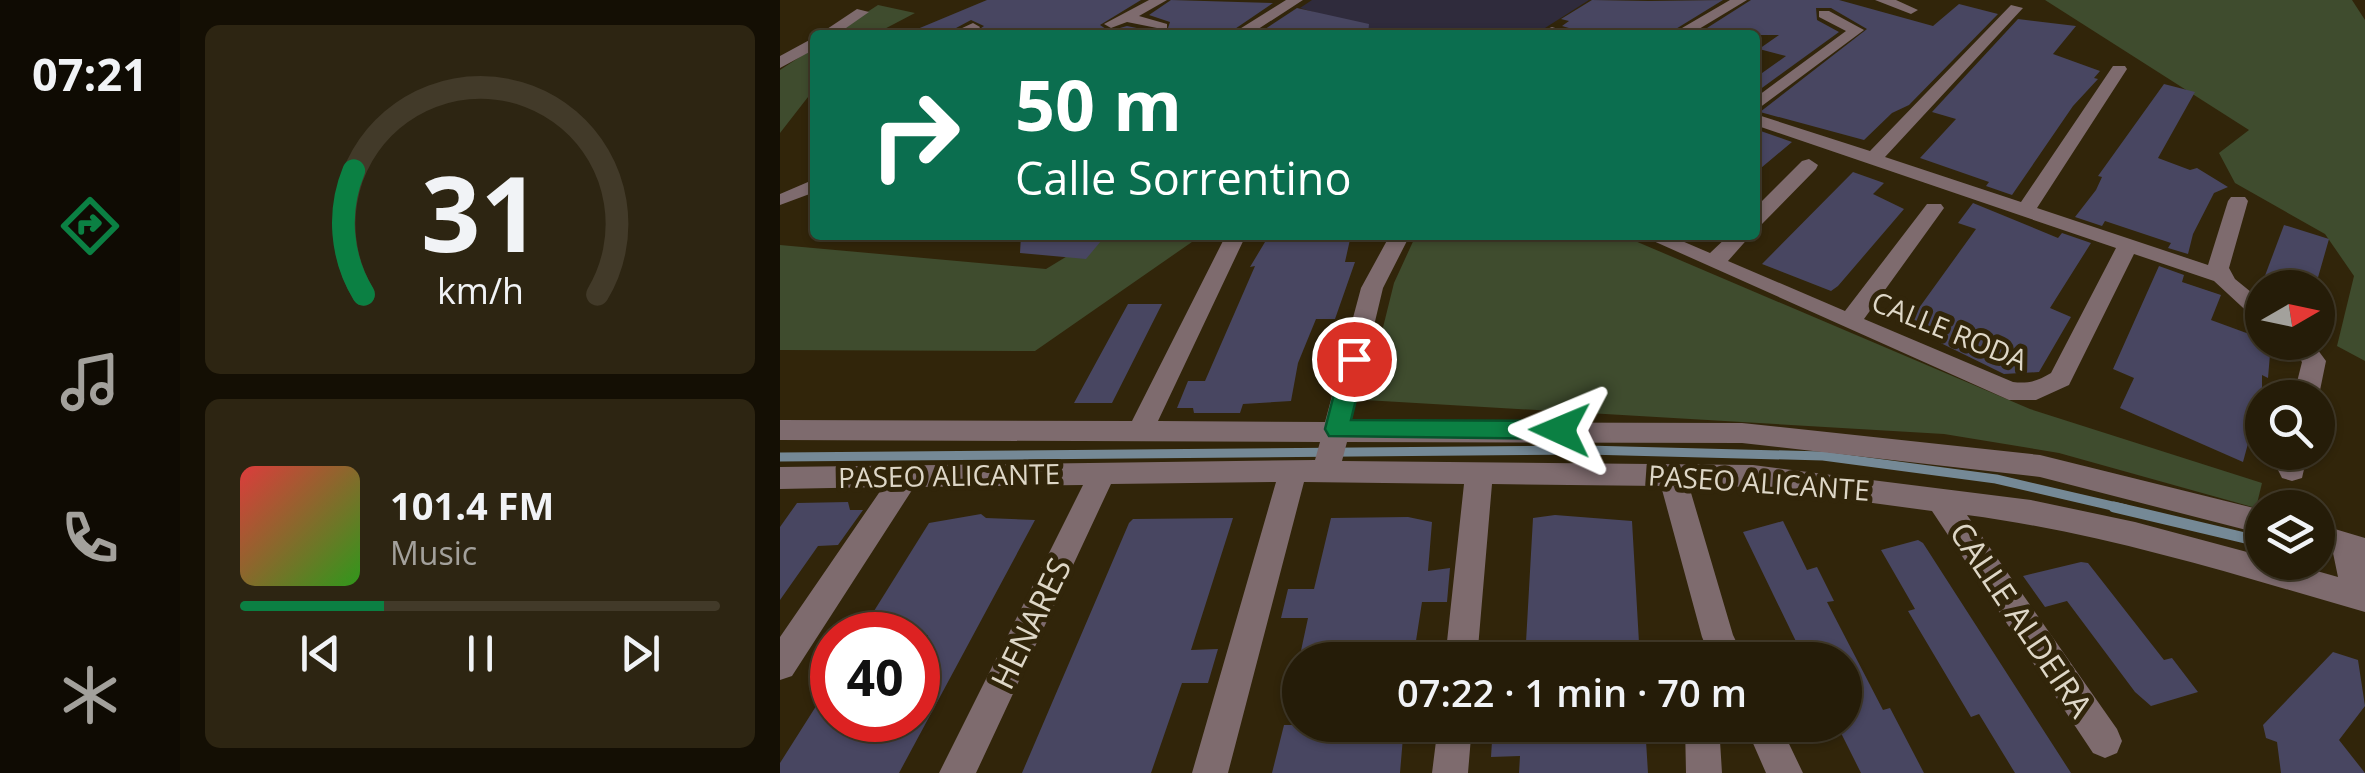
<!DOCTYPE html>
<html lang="en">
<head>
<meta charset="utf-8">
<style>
	:root { --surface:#251c08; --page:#2d2512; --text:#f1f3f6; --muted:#a3a19c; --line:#423a29; --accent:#0b8043 }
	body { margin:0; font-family:"Open Sans",sans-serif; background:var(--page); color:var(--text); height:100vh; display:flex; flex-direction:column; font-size:38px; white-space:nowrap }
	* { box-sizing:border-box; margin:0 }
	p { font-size:32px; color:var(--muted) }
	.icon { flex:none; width:55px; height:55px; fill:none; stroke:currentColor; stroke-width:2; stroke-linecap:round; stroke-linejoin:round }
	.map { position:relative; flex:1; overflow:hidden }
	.side { display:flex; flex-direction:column; gap:25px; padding:25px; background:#140f04; width:600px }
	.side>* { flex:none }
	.hud { position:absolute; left:30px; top:30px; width:950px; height:210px; border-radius:10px; box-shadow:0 2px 8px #0004,0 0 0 2px var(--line); background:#0b6e4f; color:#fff; overflow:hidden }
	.needle { width:65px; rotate:81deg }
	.tools { position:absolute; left:1465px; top:270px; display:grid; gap:20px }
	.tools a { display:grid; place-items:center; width:90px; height:90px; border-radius:50%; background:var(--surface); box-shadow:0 2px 8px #0004,0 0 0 2px var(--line); font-size:50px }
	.speed { position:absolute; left:30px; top:612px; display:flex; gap:20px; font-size:50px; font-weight:700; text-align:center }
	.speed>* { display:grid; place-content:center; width:130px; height:130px; border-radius:50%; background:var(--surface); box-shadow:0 2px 8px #0004,0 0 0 2px var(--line); line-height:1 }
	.speed .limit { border:15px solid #d22; background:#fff; color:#111 }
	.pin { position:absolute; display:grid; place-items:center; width:85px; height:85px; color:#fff; margin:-42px; border:5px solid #fff; border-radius:50%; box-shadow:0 2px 10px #0007 }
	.me { position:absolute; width:110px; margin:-55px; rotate:271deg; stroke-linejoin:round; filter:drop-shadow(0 0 8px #0008) }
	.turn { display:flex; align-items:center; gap:35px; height:210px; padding:0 40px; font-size:45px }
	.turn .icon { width:130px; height:130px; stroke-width:2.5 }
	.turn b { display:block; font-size:70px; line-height:85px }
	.side .widget { flex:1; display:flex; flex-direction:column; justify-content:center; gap:15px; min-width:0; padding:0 35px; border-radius:15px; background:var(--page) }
	.side .dial { align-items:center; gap:0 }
	.dial svg { height:260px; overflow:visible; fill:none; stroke:var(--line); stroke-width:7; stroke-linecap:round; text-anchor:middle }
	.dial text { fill:var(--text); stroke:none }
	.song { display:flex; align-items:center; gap:30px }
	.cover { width:120px; height:120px; border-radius:15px; background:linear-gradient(135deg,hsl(0 70% 55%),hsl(110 70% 35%)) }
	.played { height:10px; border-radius:5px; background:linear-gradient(90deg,var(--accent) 30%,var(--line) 30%) }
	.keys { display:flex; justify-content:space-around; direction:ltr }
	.trip { position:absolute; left:502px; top:642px; width:580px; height:100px; border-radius:50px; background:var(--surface); box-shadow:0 2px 8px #0004,0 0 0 2px var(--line); font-weight:600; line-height:100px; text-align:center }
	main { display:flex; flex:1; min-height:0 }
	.dock { display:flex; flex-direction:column; width:180px; justify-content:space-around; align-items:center; background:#0f0b03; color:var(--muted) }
	.dock .icon { width:70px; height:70px }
	.dock .on { color:var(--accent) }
	.dock b { font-size:45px; color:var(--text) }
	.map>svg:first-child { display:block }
	.education { fill:#2f2b3c }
	.green { fill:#3f4c2e }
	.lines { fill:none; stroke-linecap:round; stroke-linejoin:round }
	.stream-far1 { stroke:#758996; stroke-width:9 }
	.stream { stroke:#758996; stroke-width:11 }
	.building { fill:#484661 }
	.minor { fill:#7e6b6e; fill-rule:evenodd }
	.route { fill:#0b8043; stroke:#07532c; stroke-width:2.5 }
	.labels { text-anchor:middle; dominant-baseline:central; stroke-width:10; stroke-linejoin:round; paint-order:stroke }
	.street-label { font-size:28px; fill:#ded7c7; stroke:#31250a }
	.near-street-label { font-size:32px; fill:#ded7c7; stroke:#31250a }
</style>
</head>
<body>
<main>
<nav class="dock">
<b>07:21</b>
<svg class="icon on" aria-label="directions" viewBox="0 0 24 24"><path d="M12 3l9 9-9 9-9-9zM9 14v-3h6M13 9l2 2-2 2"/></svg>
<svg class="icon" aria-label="music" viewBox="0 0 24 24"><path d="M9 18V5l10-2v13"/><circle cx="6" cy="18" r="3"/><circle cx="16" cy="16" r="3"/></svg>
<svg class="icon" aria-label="phone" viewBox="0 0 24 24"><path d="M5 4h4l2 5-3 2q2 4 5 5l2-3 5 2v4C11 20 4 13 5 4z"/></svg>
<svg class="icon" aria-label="climate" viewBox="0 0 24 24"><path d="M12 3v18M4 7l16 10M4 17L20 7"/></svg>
</nav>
<section class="side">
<div class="widget dial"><svg viewBox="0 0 100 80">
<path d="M14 69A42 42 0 1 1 86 69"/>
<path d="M14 69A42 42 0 0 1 11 31" stroke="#0b8043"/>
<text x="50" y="56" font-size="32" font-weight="700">31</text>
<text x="50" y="72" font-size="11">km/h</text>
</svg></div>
<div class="widget">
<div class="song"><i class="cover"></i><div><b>101.4 FM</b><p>Music</p></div></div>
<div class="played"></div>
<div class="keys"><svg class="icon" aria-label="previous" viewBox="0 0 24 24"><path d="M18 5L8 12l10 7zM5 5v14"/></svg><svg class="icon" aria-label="pause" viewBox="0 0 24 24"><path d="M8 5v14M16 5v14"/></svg><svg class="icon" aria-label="next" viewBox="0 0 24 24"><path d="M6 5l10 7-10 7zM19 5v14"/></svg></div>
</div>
</section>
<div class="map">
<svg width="1585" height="773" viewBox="0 0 1585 773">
	<rect width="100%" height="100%" fill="#31250a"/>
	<path class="education" d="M532,0H809L754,35H611L520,8Z"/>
	<path class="green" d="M1265,0H1572L1585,20V361L1557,346L1574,276L1545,234L1455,183L1439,153L1469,130Z
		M98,5L135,13L93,35H52Z
		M35,47V88L0,133V70Z
		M322,235H422L255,351L0,350V245L266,269Z
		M636,235H841L1250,409L1482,483L1476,508L1279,453L1164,434L585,400L614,283Z"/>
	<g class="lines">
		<path class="stream-far1" d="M0,457L806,450L1043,456L1216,479L1345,509"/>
		<path class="stream" d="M1334,507L1482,542"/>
	</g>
	<path class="building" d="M207,0H361L320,25L329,31L347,26L386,34L390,22L369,15L391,0L493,3L446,35H191L204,26L191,20L163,35H123Z
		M812,0L869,1L943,0L886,35H813L782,26L789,21L781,19Z
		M971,0H1059L1153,26L1179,4L1218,14L1129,105L1112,113L1084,140L980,112L1087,29L1051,8H1036L1037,20L1059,32L975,93V78L1006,56L979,49L999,35H916Z
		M517,8L589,24L588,35H476Z
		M1238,19L1296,26L1273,54L1320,71L1314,78L1318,79L1293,106L1232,195L1206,186L1209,182L1140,158L1176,119L1152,112Z
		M1384,84L1415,92L1378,158L1410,170L1417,168L1448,187L1434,193L1413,234L1408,254L1388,248L1391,243L1325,221L1322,226L1295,217L1316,190L1322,177L1318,176Z
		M975,129L1012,142L975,173Z
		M1073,172L1104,183L1093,194L1124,209L1058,286L1051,291L982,264Z
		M1193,203L1278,238L1282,233L1311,243L1270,308L1291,317L1259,372L1224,374L1126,326L1196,229L1178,223Z
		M1504,225L1549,239L1535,288H1501L1483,281Z
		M241,235H326L306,259L240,253Z
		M571,235L565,262H575L555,319H536L518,363L511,401L463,404L460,413H414L413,408H397L408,381H425L475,266L470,267L488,237Z
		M1379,266L1404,275L1402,282L1441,295L1431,320L1491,342L1488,378L1482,375V417L1476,414L1463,462L1340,408L1354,378L1333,369Z
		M348,304H382L332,403H294Z
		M68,502L70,510H83L58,545L38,546L0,600V527L17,503Z
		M201,514L206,518L255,520L119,773H0V763L52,681V720H138V654L148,635H79L149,523Z
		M775,515L852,521L860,660H745L753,518Z
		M453,518L411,650L438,649L428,683H402L371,773H242L349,523L353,519Z
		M551,518L628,517L652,522L648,571L670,568L667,602H642L633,660H519L528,618H501L508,589H534Z
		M1003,521L1027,570L1037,567L1054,601L1047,602L1103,710L1110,708L1144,773H1081L1057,725H1065V660H1025L963,532Z
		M1138,540L1143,543L1291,773H1235L1199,714L1191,717L1128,611L1135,609L1101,550Z
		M1301,562L1308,563L1384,660L1392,658L1418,692L1371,706L1355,692L1287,601L1265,607L1243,576Z
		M1553,652L1578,660L1585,706L1559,740L1585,773H1501L1497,742L1486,738L1483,725Z
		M504,725H624L620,773H492Z
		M713,725H865L868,773H739L740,756L711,757Z"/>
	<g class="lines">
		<path class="minor" d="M369,0H387L359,16L387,24V30L347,22L331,28L324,24Z
			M506,0H523L469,35H450Z
			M950,0H967L909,35H890Z
			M1095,0H1116L1138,10L1131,14Z
			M1231,5L1243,8L1105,157L1241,202L1333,66H1345L1347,69L1257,208L1428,265L1448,201L1451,197H1465L1468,201L1449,268L1455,279L1482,301V320L1474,318L1434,281L1354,254L1289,385L1256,400H1229L860,235H888L930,253L949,235H971L948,261L1065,311L1147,204H1161L1164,208L1084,319L1233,382C1248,384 1258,381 1271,373L1336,248L975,125V114L1090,151Z
			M77,9L89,12L56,35H38Z
			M1039,11H1049L1084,30L975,111V98L1066,31L1039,17Z
			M193,23L200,27L198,30L167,35Z
			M772,27L788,32L791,35H767V29Z
			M35,37V49L0,68V56Z
			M1029,159L1038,165L1036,169L982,224L975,226V208L1022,161Z
			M35,179V192L0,205V194Z
			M446,235H466L378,421L545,422L581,288L610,235H630L603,288L571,422L962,423L1260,455L1482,510V534L1260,477L962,443L567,442L562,461L973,465L1251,500L1355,522L1482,556V562H1505L1558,577L1553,553L1538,548V524L1585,538V612C1453,574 1323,533 1187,515L1337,729L1342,741L1337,753L1325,758L1313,753L1152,511L973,487L909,486L953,635L965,660H932L922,637L881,486L712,484L697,660H665L684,484L524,482L448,773H412L496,482L331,484L196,773H159L303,485L134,487L12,676L0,680V637L103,487L0,489V467L535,460L540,442L0,440V420L352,421Z
			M1506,342H1532L1546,361L1538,400L1513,398L1522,362Z
			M1501,452H1528L1522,478L1512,481L1502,478L1498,470Z
			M658,725H692L688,773H652Z
			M905,725H939L942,773H906Z
			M965,725H1000L1023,773H986Z"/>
	</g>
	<path class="route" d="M574,351L586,359L571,420L780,421L792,430L780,439L549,436L545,429L563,359Z"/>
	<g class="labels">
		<g class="street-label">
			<text transform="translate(1170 330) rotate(22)">CALLE RODA</text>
			<text transform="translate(169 475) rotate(-1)">PASEO ALICANTE</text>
			<text transform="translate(979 482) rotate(4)">PASEO ALICANTE</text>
		</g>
		<g class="near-street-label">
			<text transform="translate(1242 619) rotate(56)">CALLE ALDEIRA</text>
			<text transform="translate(250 623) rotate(-64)">HENARES</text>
		</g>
	</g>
</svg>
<div class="tools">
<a><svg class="needle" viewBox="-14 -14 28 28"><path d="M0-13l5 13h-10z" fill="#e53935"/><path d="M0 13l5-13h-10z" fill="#a3a19c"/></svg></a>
<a><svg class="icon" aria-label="search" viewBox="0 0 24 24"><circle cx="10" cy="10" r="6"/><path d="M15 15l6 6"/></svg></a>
<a><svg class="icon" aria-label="layers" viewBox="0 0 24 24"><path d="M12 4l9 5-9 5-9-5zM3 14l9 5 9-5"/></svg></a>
</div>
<div class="speed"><div class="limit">40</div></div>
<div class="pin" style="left:574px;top:359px;background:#d93025"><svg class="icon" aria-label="arrive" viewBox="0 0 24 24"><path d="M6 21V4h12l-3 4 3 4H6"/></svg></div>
<svg class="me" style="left:780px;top:430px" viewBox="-20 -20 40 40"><path d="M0-17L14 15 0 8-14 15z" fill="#0b8043" stroke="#fff" stroke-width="4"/></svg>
<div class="trip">07:22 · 1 min · 70 m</div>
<div class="hud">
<div class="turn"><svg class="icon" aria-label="right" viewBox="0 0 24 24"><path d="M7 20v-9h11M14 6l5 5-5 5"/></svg><div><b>50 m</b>Calle Sorrentino</div></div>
</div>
</div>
</main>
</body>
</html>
